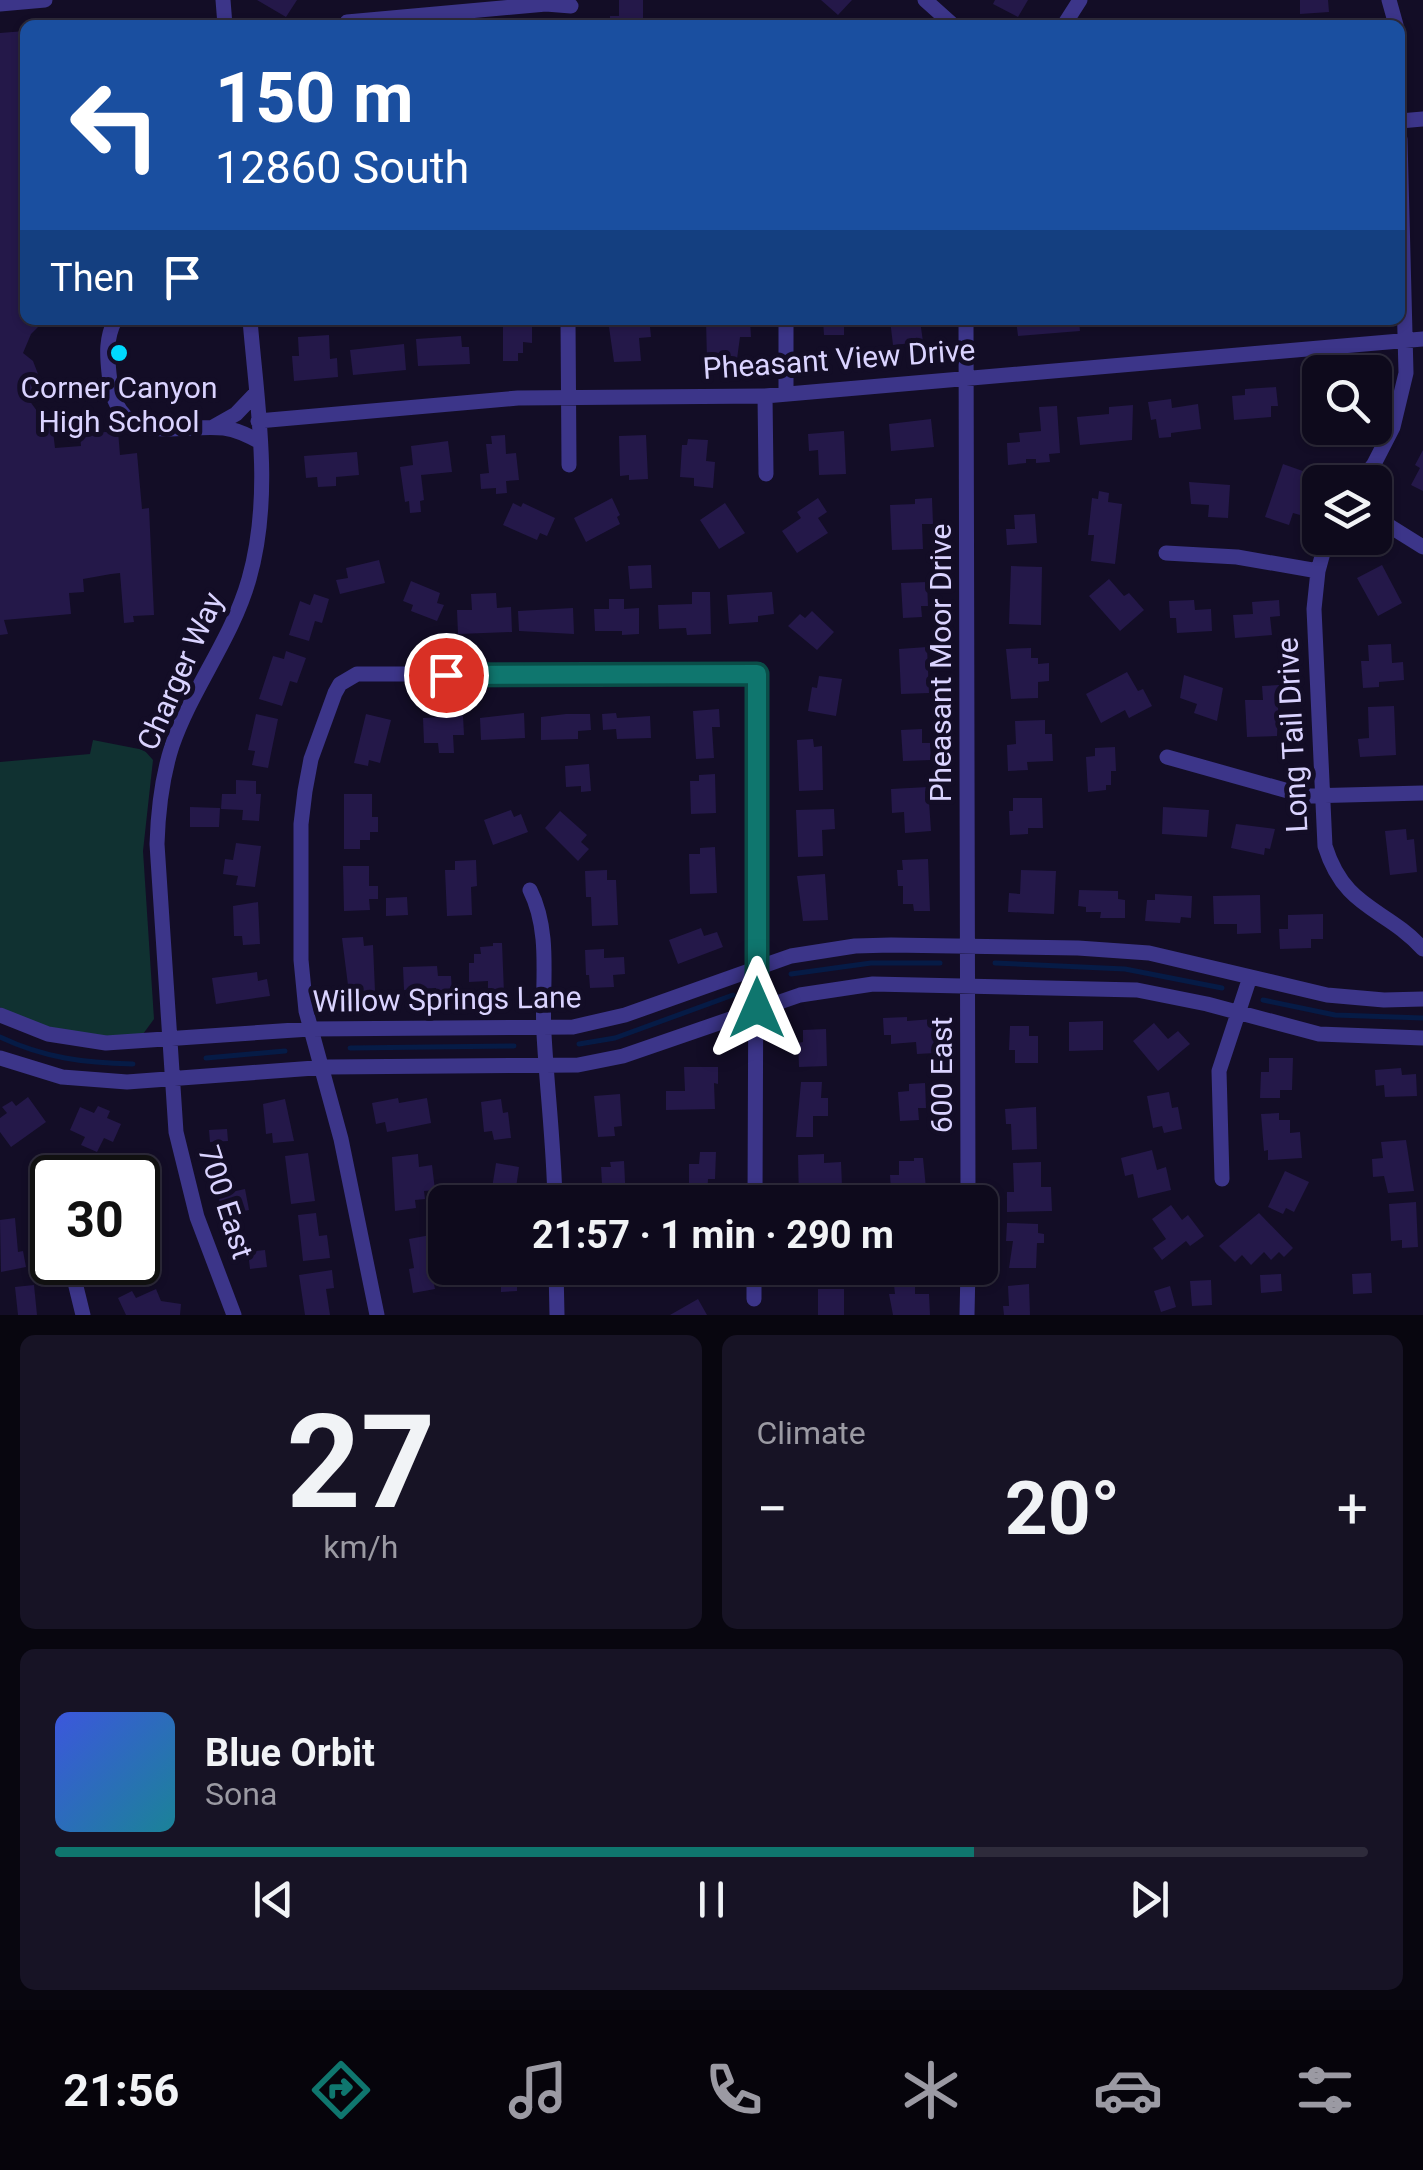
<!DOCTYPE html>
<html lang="en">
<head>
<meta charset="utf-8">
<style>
	:root { --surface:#0e0a1c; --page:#171325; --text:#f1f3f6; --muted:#9b9aa3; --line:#2e2b3b; --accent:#0f766e }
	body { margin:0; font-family:Roboto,sans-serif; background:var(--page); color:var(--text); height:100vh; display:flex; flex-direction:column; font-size:38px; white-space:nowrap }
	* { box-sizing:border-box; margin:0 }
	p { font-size:32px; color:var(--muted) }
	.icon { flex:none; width:55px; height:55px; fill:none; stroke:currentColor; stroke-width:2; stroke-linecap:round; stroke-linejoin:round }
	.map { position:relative; height:1315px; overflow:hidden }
	.details { display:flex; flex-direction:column; gap:20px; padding:20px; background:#08060f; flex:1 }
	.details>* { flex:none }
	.top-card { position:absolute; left:20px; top:20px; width:1385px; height:305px; border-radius:15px; box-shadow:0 2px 8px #0004,0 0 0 2px var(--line); background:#1a4fa0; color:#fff; overflow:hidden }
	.tools { position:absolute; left:1302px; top:355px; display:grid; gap:20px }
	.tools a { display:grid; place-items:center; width:90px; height:90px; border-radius:15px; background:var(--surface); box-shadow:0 2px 8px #0004,0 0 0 2px var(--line); font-size:50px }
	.speed { position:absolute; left:30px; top:1155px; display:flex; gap:20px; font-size:50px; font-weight:700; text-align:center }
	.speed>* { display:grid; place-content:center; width:130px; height:130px; border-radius:50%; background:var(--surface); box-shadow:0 2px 8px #0004,0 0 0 2px var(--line); line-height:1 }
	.speed .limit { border:5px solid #111; border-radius:15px; background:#fff; color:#111 }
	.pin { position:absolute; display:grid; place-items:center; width:85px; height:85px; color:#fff; margin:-42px; border:5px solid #fff; border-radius:50%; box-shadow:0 2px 10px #0007 }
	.me { position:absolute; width:110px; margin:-55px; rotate:0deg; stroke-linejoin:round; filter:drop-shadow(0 0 8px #0008) }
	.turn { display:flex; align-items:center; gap:35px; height:210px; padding:0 30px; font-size:45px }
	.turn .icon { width:130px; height:130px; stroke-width:2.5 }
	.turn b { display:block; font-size:70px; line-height:85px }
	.then { display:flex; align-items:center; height:95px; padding:0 30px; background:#0003; gap:20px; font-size:38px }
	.big { font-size:75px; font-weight:700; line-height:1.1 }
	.details .card { flex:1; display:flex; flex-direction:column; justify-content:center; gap:15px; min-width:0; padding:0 35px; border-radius:15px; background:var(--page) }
	.details .dial { align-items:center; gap:0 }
	.dial b { font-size:130px; line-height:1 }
	.song { display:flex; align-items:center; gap:30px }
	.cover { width:120px; height:120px; border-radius:15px; background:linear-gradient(135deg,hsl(230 70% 55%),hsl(190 70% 35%)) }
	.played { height:10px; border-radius:5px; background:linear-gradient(90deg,var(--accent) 70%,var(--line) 70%) }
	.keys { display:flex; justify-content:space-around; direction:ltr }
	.heat { display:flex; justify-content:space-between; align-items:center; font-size:55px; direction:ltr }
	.details .tiles { flex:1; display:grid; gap:20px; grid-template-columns:1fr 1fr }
	.card:last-child { grid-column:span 2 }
	.trip { position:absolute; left:428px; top:1185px; width:570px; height:100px; border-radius:15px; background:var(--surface); box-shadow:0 2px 8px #0004,0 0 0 2px var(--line); font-weight:700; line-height:100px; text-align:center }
	.tabs { display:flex; height:160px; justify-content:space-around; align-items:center; background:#06040b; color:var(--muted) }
	.tabs .icon { width:70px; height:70px }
	.tabs .current { color:var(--accent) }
	.tabs b { font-size:45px; color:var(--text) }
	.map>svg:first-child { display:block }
	.green { fill:#103131 }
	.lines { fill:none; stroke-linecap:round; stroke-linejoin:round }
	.stream { stroke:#061b46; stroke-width:5 }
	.building { fill:#241849 }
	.minor { stroke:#3c3589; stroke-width:15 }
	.route-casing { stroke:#0a4d48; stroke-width:25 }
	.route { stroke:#0f766e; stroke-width:18 }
	.poi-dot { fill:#00d9fe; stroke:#130d26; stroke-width:4 }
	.labels { text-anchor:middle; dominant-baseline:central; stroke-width:10; stroke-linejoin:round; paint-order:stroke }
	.street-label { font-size:30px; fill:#dad3ff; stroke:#130d26 }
	.poi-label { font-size:30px; fill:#dad3ff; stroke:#130d26 }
</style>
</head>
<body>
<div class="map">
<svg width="1423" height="1315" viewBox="0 0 1423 1315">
	<rect width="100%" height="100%" fill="#130d26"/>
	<path class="green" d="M93,740L144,750L153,760L143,851L154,1019L143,1034C96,1042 41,1030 0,1007V762L90,754Z"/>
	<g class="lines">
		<path class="stream" d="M995,963L1125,969L1222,988
			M791,974L871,963H940
			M1263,1000L1335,1015L1423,1018
			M0,1037C44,1058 85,1063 133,1064
			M579,1044L615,1038L733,995
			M350,1048L514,1046
			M206,1058L285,1051"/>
	</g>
	<path class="building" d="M257,0H297L286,17Z
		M619,0H643V25H610V16H619Z
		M821,0H852L838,15Z
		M995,0H1028L1018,17L993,4Z
		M1300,0H1328L1329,12L1300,14Z
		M25,31V320H45L31,334L23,353L33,361L38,374L35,387L26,396L37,411L52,423L55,448L81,446L80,434L118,431L120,455L137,453L142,509L149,508L154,615L133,616L134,622L124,623L120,573L111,574L83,579L84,592L69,593L71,614L4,620L8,634L0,635V33Z
		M513,320H532V343L523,342V353H518V361H503V322Z
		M608,320H641V327H650L651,337L639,338L641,361L614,362Z
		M706,320H750L751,337H740L737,359L707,360Z
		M823,320H844V335H824Z
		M890,320H920L923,342L893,345Z
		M1016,320H1079L1080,331L1018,336Z
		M1101,320H1154V323L1101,327Z
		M329,335L330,359L337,358L338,377L294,381L292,356H299L298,337Z
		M461,336L462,347H469L470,364L418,366L416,339Z
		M404,344L406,370L353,375L350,350Z
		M1276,387L1278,406H1271V417L1234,420L1232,396L1245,395V389Z
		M1171,399L1172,408L1198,404L1201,429L1171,433V437L1159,438L1156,419L1151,420L1148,402Z
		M1133,405L1132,440L1080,445L1077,417L1109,414V407Z
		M1057,406L1060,453L1049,454L1050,462L1036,463V459H1026V463L1008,465L1007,443L1020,442L1019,433L1041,431L1039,407Z
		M931,419L934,447L891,451L889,424Z
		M844,431L846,474L819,475L818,450L809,451L808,434Z
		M505,435L506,454L516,453L519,480L506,481L507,493L496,494V488L481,489L480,474L489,473L486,444H492L491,436Z
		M646,435L648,479L629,480V475L620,476L619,436Z
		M688,439L708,440L706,461L715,462L713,488L694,486V478L680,477L682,445H687Z
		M448,441L452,472L421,475L424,500L420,501L421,512L410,513L409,501L405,502L400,467L413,465L411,446Z
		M1423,450V491L1411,485L1420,468L1415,465Z
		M357,452L359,475L336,477V486L318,487L317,477L306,478L304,456Z
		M1283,464L1314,475L1300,515L1293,513L1289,525L1265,517Z
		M1189,482L1230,485L1228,518L1208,517L1209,505L1191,504Z
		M1099,491L1109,493L1108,502L1122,504L1115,564L1091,561L1094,535H1088L1092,498L1098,499Z
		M612,498L620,515L617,517L620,524L586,542L574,518Z
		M818,498L827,512L818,518L828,533L797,553L782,531L801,518L797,512Z
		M932,498L933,524H922L923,549L892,550L890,505L915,504V499Z
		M513,503L521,507L523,503L555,518L547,536L540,533L537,540L503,525Z
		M725,503L745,533L719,549L700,520Z
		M1035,514L1037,543L1007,545L1006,529H1015L1014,515Z
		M379,560L385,583L340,594L336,580L348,578L346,568Z
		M651,565L652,588L630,589L628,566Z
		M1382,565L1402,603L1378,616L1357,578Z
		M1011,566L1042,567L1041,625L1009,624Z
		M1109,579L1124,596L1129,593L1144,610L1120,631L1089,596Z
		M411,581L440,593L437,603L444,605L437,621L411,611L413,605L403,601Z
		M927,582L928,606H921L922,617L903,618L901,583Z
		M692,592H710L711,634L687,635L686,628L659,629L658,605L692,604Z
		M772,592L774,614L758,616V622L729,624L727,595Z
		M496,593L497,608L511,607L512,632L458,634L457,610H472L471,594Z
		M314,594L329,599L322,623L315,621L309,641L289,635L300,601L310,605Z
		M609,599H624V609L639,608V634L622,635V631H595L594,609H609Z
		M1194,600L1195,610L1211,609L1212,631L1177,633L1176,618H1170L1169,601Z
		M1279,600L1280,616L1270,617L1272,635L1235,638L1233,615L1253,614L1252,602Z
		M573,608L574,634L519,631L518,611Z
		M812,611L834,632L817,650L788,626L800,614L805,618Z
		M1391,644L1392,663L1403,662L1404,680L1379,682V687L1363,688L1361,661H1369L1368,645Z
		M927,647L929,693L901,694L899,649Z
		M1031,648V658H1038V664L1049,663V681L1038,682V698L1011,699L1006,649Z
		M286,651L306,658L297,683L290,681L282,706L259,699L273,656L284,659Z
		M1127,672L1138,691L1143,689L1152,706L1129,718L1125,710L1101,723L1086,694Z
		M1184,675L1223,688L1217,721L1194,713L1197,704L1180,698Z
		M819,676L842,679L836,716L808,711L812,687L817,688Z
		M1279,685L1277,736L1247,737L1245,700H1263L1262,686Z
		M1394,706L1396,755L1360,757L1358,739L1369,738L1368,707Z
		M719,709L720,727H712L714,758L696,759L693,711Z
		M524,713L525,738L481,740L480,718Z
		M616,713L617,718L650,716L651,738L617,739L616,729L603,730L602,714Z
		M256,714L278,719L268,768L252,765L255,751L248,750Z
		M366,714L391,720L380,763L369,760L368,766L354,763Z
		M566,714H590L591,730L578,731V739L541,740V717Z
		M463,716L464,735H453L454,753H439L438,743H424L423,718Z
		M1045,720V734H1052L1053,761L1027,762L1028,770L1008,771L1007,745L1016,744L1015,721Z
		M922,729V743H930L931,760L903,761L901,730Z
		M813,739L814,747L822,746L823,790L799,791L797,740Z
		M1115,747L1116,771H1111V785H1106V790L1088,792L1086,757L1095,756V748Z
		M589,764L591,791L581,792V786L566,787L565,766Z
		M715,774L716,813L691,814L690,781H699V775Z
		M236,780L256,781V794H261L259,821L242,820L243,810L221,809L222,794H236Z
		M928,787L931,831L905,833L904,812L892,813L891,789Z
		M344,794H372V817H378V832H370V840H360V849H344Z
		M1013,798H1042L1043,828H1028V834L1010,835L1009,811H1013Z
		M190,807L220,808L219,827H190Z
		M1163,807L1209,810L1207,837L1162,834Z
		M834,809L835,829L822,830L823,856L798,857L796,810Z
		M511,810L514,817L521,814L528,832L493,845L484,820Z
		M560,811L587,835L581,842L589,849L578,861L545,828Z
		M1236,824L1275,829L1270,849L1265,848L1264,855L1231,848Z
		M1406,829L1407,840L1414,839L1417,872L1390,875L1385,831Z
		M236,843L261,846L255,887L236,885L238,876L223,874L225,859L233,860Z
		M715,847L717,893L690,894L689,854H700V848Z
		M928,859L930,911H914L913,904H903V886H898L897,870H903L902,860Z
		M476,860L477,886L471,887L472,915L447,916L445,870H455V861Z
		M343,866H369V886H378V899H369L370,910L344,911Z
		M607,870V880H616L618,925L592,926L591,897H586L585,871Z
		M1021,870L1056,871L1054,914L1008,912L1009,893L1020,894Z
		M825,874L828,920L803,921L797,876Z
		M1079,890L1118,891V899L1125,900V918H1100L1101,912H1086V907L1078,906Z
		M1155,894L1192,896L1191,918L1181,917L1180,923L1145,921L1147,900H1155Z
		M1260,895L1261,933L1237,934V924H1214L1213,896Z
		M407,897L408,915L386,916V898Z
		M258,902L260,944L243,945L242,936H234L233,906Z
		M1323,914V939H1311V948L1280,949L1279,929H1288V915Z
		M701,928L704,936L717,932L723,947L678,964L669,940Z
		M363,937L364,946L373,945L375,991L349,993L342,938Z
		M493,943H502L504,993L488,994V981L469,982V963H474V954H481L480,947L493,946Z
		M604,949V958L624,957L625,974L613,975L614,987L590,988L589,975H586L585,950Z
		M437,966L438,976H451L452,992H436V988L404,990L403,967Z
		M257,972L258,981L267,979L270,996L216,1004L212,978Z
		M907,1017V1021L933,1019L935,1053L917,1054L916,1042L891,1044V1035H884L883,1018Z
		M1103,1021V1050L1069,1051V1022Z
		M1154,1023L1168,1039L1178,1031L1190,1044L1158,1071L1133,1041Z
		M1010,1026H1029V1036H1038V1063H1015V1050H1009Z
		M826,1029L827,1066L799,1067L798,1043L803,1042V1030Z
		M1269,1058H1293L1292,1090H1280V1098H1260L1261,1072H1269Z
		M684,1067H718V1084L714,1083L715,1109L666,1110V1091H685Z
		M1401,1068L1402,1075L1416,1074L1417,1096L1385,1097L1384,1085L1376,1086L1375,1070Z
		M801,1082H822L821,1098H828V1116H813V1137H796Z
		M925,1083L926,1108H918L919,1120L900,1121L898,1092L909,1091V1084Z
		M1169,1092L1172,1108L1178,1107L1182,1129L1164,1133L1162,1126L1153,1128L1147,1096Z
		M620,1094L622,1126L614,1127L615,1136L598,1137L594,1096Z
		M28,1097L46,1122L11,1147L0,1132V1118L7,1113L2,1107L12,1101L16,1106Z
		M398,1098L399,1103L427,1098L431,1123L387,1132L385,1122L376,1124L372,1103Z
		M285,1099L294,1141L273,1143L272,1133L266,1134L263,1104Z
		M501,1099L503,1113L508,1112L511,1138L494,1140L492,1131L484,1132L481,1102Z
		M98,1106L110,1111L107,1118L121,1124L113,1142L104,1138L97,1152L81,1145L85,1137L70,1130L80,1107L94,1113Z
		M1036,1107L1037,1149L1012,1150L1011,1124H1006L1005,1109Z
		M1279,1113V1120H1290V1133L1300,1132L1302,1158L1268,1160V1150L1264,1151L1261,1114Z
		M227,1129L228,1141L210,1142L209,1130Z
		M1406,1140L1414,1191L1388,1193L1384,1176L1373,1177L1372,1159L1383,1158L1381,1142Z
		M1152,1150L1157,1170L1166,1167L1171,1190L1138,1198L1133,1174L1125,1176L1121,1158Z
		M700,1152H716L715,1179H708L707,1199H689V1164H699Z
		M308,1153L315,1201L291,1204L285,1156Z
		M418,1154L419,1167L432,1165L435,1190L424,1191L425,1199L415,1200L416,1208L395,1211L392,1157Z
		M824,1154V1163L841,1162L842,1186L827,1187V1200L799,1201L798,1155Z
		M914,1158H923L927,1198L908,1199V1191H891L890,1175H899V1161H914Z
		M624,1161L626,1202L596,1201L595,1184H602L601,1167H611L610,1162Z
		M1041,1162V1187H1051L1052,1211L1007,1212V1192H1014L1013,1163Z
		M496,1163L519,1167L514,1202L490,1201Z
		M112,1167L138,1168V1178H112Z
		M1285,1171L1309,1182L1294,1212L1286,1208L1283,1214L1268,1207Z
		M245,1189L249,1210L223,1215L218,1195Z
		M651,1192L652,1202H632L631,1193Z
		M1416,1202L1418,1247L1402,1248V1240L1391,1241L1389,1204Z
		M1171,1205L1182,1220L1188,1215L1204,1236L1190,1246L1186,1241L1162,1260L1153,1248L1166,1239L1152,1219Z
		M316,1213L319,1236L327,1235L330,1258L303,1261L298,1215Z
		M1259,1213L1293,1248L1284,1257L1279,1252L1271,1260L1264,1252L1251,1265L1242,1255L1235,1262L1219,1246Z
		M15,1218L18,1252L23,1251L26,1267L1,1272L0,1220Z
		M1007,1223L1038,1224V1233L1044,1234V1243H1037L1036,1268H1009L1013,1241H1006Z
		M436,1234L443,1278L433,1280L435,1289L413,1293L409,1269L414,1268L409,1239Z
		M149,1245L150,1264H142L143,1280L115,1281L114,1262H138V1246Z
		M265,1250L267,1267L250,1269L248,1252Z
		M491,1268H517V1291L501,1292V1282H491Z
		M600,1268H625L626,1279L600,1281Z
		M332,1270L334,1288L326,1289L330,1315H305L299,1275Z
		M1371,1273L1372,1293L1353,1294L1352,1274Z
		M1281,1274L1282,1291L1261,1293L1260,1275Z
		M1211,1280L1212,1305L1192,1306L1190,1281Z
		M915,1284V1294H929L930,1315H893L889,1294H895L894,1285Z
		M1029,1284L1030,1315H1004L1003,1306H1009L1008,1286Z
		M34,1285L37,1315H18L15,1287Z
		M1170,1286L1176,1307L1161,1312L1154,1291Z
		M156,1289L161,1301L181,1304L180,1315H126L118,1298L132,1291L136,1298Z
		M818,1289H844V1315H818Z
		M698,1299L707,1315H670Z"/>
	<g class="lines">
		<path class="minor" d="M223,0L225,25
			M925,0L953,25
			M1389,0L1396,25
			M0,4L45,0
			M347,22L546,4L571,6
			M1064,25L1080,0
			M1400,121L1423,119
			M115,320C106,338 107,354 109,373C115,451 176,423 224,428C238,430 248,435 260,442
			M568,320L569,465
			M786,320V394
			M966,320L968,1202
			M765,396L766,474
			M258,421L518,398L765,396L1423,339
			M213,427L236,414L256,393
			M1360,482L1374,464L1393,427L1406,373L1400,139
			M1375,517L1423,547
			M1327,538L1318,571L1314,609L1325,846C1345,910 1385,907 1423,949
			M1166,553L1237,557L1318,571
			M1167,757L1306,796L1423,793
			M530,890C552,934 541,986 544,1034C547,1090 554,1146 555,1202
			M0,1015L48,1034L106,1043L310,1029L573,1027L625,1015L791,956L855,946L891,945L1078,948L1149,953L1327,995L1384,1000L1423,999
			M0,1058L62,1077L127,1082L328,1067L578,1065L623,1056L800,995L873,984L1137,990L1207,1004L1319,1034L1423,1038
			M1222,1179L1219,1071L1250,977
			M70,1262L83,1315
			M556,1268L557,1315
			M754,1299V1268
			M234,1315L197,1217L176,1132L157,844C158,812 162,777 172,746C192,688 232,639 249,579C273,495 257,405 250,320
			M377,1315L341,1139L306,1011L301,960V824L305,791L311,759L335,693L340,684L357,674H757L755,1202
			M967,1315L968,1268"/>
	</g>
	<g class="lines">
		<defs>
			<path id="route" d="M446,675L757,674V1008"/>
		</defs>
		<use href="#route" class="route-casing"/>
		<use href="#route" class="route"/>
	</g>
	<circle class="poi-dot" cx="119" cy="353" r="10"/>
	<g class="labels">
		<g class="street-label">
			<text transform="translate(839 359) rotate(-4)">Pheasant View Drive</text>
			<text transform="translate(940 663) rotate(-90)">Pheasant Moor Drive</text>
			<text transform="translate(180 671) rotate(-66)">Charger Way</text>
			<text transform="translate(1292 735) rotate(-93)">Long Tail Drive</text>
			<text transform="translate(447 999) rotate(-1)">Willow Springs Lane</text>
			<text transform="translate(941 1075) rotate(-90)">600 East</text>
			<text transform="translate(226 1202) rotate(72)">700 East</text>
		</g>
		<g class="poi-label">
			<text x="119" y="387">Corner Canyon<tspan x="119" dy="34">High School</tspan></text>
		</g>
	</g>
</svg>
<div class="tools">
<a><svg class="icon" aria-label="search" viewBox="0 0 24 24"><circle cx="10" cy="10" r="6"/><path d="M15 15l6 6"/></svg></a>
<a><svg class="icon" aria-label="layers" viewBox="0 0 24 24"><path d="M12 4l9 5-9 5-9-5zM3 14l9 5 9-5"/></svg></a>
</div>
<div class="speed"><div class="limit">30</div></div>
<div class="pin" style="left:446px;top:675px;background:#d93025"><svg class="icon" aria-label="arrive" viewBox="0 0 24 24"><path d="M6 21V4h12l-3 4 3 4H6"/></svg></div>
<svg class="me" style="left:757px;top:1008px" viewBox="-20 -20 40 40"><path d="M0-17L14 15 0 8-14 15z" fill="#0f766e" stroke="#fff" stroke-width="4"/></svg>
<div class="trip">21:57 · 1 min · 290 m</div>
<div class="top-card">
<div class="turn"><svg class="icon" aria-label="left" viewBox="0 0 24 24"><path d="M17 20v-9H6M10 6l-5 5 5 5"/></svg><div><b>150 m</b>12860 South</div></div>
<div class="then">Then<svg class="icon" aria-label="arrive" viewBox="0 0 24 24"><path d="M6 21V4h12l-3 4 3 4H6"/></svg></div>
</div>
</div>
<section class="details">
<div class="tiles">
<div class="card dial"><b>27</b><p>km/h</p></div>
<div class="card"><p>Climate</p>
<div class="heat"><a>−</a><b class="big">20°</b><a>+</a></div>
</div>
<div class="card">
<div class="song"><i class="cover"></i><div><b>Blue Orbit</b><p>Sona</p></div></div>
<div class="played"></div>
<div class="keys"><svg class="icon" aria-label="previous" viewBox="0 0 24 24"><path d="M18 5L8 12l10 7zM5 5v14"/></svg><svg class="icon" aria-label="pause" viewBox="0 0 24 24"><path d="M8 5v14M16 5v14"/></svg><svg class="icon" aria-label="next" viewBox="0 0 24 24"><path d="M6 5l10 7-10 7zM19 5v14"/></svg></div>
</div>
</div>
</section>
<nav class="tabs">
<b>21:56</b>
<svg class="icon current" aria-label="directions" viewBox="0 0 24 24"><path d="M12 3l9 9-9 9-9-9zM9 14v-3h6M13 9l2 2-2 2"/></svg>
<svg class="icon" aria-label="music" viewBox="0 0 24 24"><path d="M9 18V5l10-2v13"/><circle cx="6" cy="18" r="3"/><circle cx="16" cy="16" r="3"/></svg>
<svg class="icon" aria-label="phone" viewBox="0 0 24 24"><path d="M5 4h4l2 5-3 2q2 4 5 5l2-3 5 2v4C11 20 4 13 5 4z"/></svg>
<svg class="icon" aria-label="climate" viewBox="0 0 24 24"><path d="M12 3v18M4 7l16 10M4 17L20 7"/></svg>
<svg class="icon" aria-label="car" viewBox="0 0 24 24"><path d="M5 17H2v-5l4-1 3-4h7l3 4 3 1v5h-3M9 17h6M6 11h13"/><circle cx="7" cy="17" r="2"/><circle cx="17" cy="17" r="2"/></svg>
<svg class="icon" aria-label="filters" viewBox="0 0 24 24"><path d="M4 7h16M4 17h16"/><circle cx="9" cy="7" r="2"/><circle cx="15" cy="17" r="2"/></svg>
</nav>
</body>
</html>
